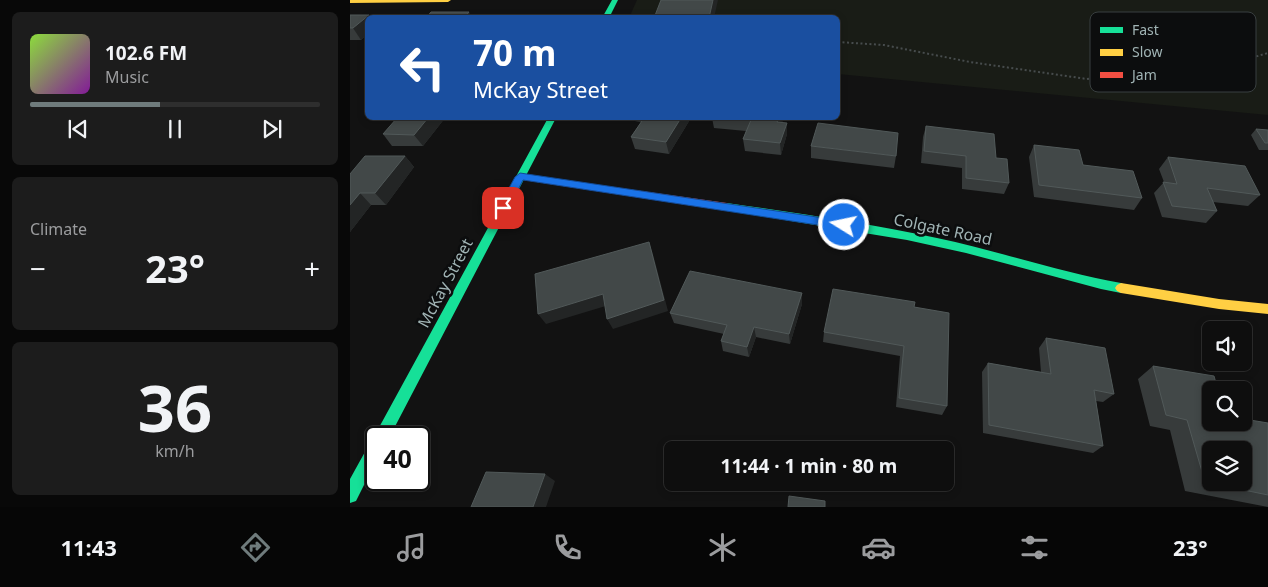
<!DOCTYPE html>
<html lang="en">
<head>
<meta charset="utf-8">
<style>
	:root { --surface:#0e0e0e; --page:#1c1c1c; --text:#f1f3f6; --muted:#9b9c9e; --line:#2e2e2e; --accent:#6f7b7c }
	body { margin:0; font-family:"Noto Sans",sans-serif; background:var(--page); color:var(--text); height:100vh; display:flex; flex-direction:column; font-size:19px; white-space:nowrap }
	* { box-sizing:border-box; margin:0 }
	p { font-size:16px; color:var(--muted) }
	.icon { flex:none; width:28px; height:28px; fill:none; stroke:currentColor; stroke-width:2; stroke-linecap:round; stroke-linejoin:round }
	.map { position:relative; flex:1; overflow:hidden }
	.drawer { display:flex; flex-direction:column; gap:12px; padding:12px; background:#080808; width:350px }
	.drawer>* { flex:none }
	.top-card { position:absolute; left:15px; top:15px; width:475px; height:105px; border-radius:8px; box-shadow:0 2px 8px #0003,0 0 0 1px var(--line); background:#1a4fa0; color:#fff; overflow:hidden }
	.tools { position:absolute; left:852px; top:321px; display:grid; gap:10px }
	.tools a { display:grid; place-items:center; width:50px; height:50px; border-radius:8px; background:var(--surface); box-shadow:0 2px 8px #0003,0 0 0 1px var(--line); font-size:25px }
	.speed { position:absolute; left:15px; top:426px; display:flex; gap:10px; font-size:25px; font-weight:700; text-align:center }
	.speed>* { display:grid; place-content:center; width:65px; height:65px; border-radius:50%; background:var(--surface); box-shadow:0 2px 8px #0003,0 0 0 1px var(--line); line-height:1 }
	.speed .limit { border:2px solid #111; border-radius:8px; background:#fff; color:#111 }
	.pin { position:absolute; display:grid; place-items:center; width:42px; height:42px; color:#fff; margin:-21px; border-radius:10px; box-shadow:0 2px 8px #0006 }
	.me { position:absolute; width:55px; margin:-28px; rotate:280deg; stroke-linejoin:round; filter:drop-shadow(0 0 4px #0008) }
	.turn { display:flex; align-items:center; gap:18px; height:105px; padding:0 25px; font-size:22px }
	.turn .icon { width:65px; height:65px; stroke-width:2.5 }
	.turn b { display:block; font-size:35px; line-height:42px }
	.big { font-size:38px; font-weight:700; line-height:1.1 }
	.drawer .widget { flex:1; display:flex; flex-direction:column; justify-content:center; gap:8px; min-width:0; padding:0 18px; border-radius:8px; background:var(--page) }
	.drawer .dial { align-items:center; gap:0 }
	.dial b { font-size:65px; line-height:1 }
	.song { display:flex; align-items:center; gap:15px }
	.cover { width:60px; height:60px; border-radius:8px; background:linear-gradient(135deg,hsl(90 70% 55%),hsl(290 70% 35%)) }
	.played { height:5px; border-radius:2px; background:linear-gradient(90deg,var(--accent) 45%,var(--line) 45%) }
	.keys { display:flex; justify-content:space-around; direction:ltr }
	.heat { display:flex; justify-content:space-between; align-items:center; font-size:28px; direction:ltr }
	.trip { position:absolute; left:314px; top:441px; width:290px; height:50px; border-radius:8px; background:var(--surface); box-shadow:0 2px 8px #0003,0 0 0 1px var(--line); font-weight:700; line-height:50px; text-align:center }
	.tabs { display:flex; height:80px; justify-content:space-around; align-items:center; background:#060606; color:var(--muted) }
	.tabs .icon { width:35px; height:35px }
	.tabs .current { color:var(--accent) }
	.tabs b { font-size:22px; color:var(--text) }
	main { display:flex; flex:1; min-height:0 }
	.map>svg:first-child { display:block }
	.green { fill:#191c16 }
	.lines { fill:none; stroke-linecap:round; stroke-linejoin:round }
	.path { stroke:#474c4d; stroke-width:2; stroke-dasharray:2 2.5; stroke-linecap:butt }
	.fast { fill:#16e098; fill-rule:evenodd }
	.slow { fill:#ffcf43; fill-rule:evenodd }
	.jam { fill:#f24e42; fill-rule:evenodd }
	.wall { fill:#373b3b }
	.shaded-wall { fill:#232525 }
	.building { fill:#424848; stroke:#515959; fill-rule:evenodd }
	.route { fill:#1a73e8; stroke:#114b97 }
	.labels { text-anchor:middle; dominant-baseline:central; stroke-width:5; stroke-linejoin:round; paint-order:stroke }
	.street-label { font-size:16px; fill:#a1b4b5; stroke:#0c0d0e }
	.key { fill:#0c0d0e; stroke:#393f40; stroke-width:1 }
	.key-label { font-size:14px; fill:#a1b4b5 }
</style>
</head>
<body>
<main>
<section class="drawer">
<div class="widget">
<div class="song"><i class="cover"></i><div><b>102.6 FM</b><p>Music</p></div></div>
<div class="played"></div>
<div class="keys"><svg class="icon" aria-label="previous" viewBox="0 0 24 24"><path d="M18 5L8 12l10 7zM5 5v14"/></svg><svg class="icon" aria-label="pause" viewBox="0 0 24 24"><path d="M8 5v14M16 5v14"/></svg><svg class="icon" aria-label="next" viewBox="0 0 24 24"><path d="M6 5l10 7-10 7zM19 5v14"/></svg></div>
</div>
<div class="widget"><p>Climate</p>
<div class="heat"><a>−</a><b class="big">23°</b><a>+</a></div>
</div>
<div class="widget dial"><b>36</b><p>km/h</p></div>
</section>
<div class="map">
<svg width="918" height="507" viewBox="0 0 918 507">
	<rect width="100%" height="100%" fill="#121212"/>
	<path class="green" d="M287,0H918V115L488,74V18H279Z"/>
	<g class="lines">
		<path class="path" d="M488,42L534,45L620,62L737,79L793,70L901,58L918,53"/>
		<path class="fast" d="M262,0H268L259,18H252Z
			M198,118H206L39,438H26V461L6,501L0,503V479L21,441L24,439L26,433Z
			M377,203C447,213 517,223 587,238C649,251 709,272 771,283L775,285L777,288L775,291L771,293L751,289L616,253L557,240L373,210L372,207Z"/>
		<path class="slow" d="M0,0H101L98,2L0,3Z
			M771,283L869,299L918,304V314L869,309L771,293L767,291L765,288L767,285Z"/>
		<path class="jam" d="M170,174L377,203L382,207L377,211L167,179L165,177Z"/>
	</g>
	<path class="wall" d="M0,15L18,18V34L11,40H0Z
		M95,118L73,146H42L33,134Z
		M266,118H265H341L319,154L285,149L281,137L291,122Z
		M362,118H434L432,122L437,134L431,155L395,151L393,139L396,131L364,128Z
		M576,126L646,158L659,183L654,194L612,189V168L571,163L573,137Z
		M906,129L918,130V150H909L901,135Z
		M684,145L733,165L792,198L784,210L684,197L679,157Z
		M461,146L546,156L544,168L461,158Z
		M55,156L64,167L36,205H21L0,232V174Z
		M818,157L910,195L898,206L863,202L867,211L856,223L812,217L804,193L814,182L809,169Z
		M452,293V304L440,344L406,337L399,357L373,351L371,341L374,334L324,323L320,313Z
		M564,307L597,406L592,415L546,407L550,356L473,342L474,332Z
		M696,338L764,394L753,402L746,401L753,446L743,453L633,433L632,372L638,363L691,372L689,348Z
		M803,366L861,422L918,423V507L835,491L820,430L800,426L788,379Z"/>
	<path class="shaded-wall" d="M363,0H368L364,18H359Z
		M119,12L122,18H114Z
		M19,15L21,18H18V34L11,40L3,28Z
		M78,118H95L73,146L64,135Z
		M331,118H341L319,154L316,142Z
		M429,118H434L428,133L427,122Z
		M437,123V134L431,155L430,143Z
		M55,156L64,167L36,205L25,193Z
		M10,193L21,205L0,232V205Z
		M299,242L303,254L318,311L263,329L257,319Z
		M452,293V304L440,344L439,334Z
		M253,294L259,305L196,324L188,314Z
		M404,327L406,337L399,357L397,347Z
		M195,474L205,481L196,507H183Z"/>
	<path class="building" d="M311,0H363L359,18H304Z
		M81,12H119L114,18H76Z
		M0,15H19L3,28H0Z
		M161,15L188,16L187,18H159Z
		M47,118H78L64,135L33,134Z
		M294,118H331L316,142L281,137Z
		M375,118H429L427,122L437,123L430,143L393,139L401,120Z
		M468,123L548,133L546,156L461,146Z
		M576,126L644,134L646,158L657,159L659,183L616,178V156L574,151Z
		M906,129L918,130V143H915Z
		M684,145L729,150L733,165L783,171L792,198L689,185Z
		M15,156H55L25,193H10L0,205V174Z
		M818,157L895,166L910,195L857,188L867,211L822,206L813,182L827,184Z
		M299,242L314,300L257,319L253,294L188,314L185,274Z
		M340,271L452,293L439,334L404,327L397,347L371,341L377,325L320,313Z
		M483,289L565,302L564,307L599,313L597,406L549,398L554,346L474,332Z
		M696,338L755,348L764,394L744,390L753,446L639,425L638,363L701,374Z
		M803,366L864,376L868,390H861V422H894V419L918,423V495L855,482L837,420L816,415ZM861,450H894V482H861Z
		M136,472L195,474L183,507H121Z
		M439,496L475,501V507H438Z"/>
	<path class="route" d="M170,173L494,221L499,225L494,229L173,180L157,211H149L148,208L165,177Z"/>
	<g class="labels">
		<g class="street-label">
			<text transform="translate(593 229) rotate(12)">Colgate Road</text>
			<text transform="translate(95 283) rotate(-62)">McKay Street</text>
		</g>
	</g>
	<rect x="740" y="12" width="166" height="80" rx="8" class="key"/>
	<rect x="750" y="27" width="23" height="6" fill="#16e098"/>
	<rect x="750" y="49" width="23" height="7" fill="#ffcf43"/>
	<rect x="750" y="72" width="23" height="6" fill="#f24e42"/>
	<g class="key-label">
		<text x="782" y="35">Fast</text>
		<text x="782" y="57">Slow</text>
		<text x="782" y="80">Jam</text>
	</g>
</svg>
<div class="tools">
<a><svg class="icon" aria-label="sound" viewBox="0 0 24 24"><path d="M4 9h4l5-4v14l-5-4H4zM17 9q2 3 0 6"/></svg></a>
<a><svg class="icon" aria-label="search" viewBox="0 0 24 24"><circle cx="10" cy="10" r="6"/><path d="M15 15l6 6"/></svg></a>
<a><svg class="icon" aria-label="layers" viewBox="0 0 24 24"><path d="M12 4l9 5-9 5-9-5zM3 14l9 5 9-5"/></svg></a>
</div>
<div class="speed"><div class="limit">40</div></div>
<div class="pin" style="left:153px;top:208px;background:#d93025"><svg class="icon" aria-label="arrive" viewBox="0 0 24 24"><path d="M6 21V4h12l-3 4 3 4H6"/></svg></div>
<svg class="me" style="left:494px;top:225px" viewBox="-20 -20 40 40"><circle r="17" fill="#1a73e8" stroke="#fff" stroke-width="3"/><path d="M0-11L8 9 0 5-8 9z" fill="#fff"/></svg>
<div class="trip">11:44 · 1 min · 80 m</div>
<div class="top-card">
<div class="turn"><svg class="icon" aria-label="left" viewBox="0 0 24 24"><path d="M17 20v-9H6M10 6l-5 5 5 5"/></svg><div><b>70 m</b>McKay Street</div></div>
</div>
</div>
</main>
<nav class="tabs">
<b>11:43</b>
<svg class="icon current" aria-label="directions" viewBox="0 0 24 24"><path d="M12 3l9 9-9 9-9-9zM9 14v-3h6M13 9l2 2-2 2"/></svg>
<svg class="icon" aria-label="music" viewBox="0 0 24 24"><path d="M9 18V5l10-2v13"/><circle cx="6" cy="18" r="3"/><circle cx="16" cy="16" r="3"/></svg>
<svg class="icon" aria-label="phone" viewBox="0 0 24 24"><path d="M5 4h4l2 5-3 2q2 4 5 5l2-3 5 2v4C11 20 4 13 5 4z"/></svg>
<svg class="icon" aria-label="climate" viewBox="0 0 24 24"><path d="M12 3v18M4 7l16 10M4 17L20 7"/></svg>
<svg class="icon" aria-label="car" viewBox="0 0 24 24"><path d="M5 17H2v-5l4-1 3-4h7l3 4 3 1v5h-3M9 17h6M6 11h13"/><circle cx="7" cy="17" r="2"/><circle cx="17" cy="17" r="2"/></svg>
<svg class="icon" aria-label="filters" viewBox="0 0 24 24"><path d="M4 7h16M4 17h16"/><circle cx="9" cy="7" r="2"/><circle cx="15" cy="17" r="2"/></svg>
<b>23°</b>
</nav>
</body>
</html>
